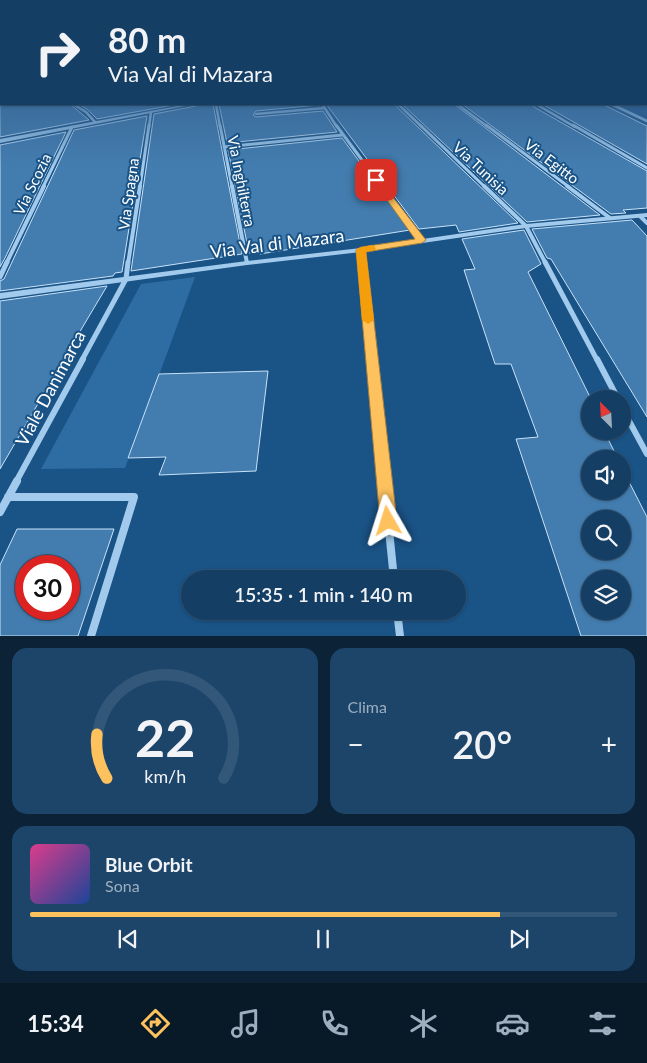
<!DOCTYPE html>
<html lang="it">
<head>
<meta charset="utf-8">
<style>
	:root { --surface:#143e64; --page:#1d456a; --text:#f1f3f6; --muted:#9daebf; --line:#335778; --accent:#fdc15e }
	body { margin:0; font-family:Lato,sans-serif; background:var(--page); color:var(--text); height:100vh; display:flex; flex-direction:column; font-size:19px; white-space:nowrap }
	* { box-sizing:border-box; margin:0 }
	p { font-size:16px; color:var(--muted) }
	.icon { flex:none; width:28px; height:28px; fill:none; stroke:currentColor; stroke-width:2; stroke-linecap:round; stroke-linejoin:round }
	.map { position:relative; height:636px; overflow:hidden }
	.sheet { display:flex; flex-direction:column; gap:12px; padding:12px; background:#0b2237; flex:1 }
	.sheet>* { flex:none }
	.top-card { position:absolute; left:0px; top:0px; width:648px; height:105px; box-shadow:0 1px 4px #0004,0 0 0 1px var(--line); background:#143e64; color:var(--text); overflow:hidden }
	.needle { width:32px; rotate:336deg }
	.fabs { position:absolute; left:581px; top:390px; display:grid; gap:10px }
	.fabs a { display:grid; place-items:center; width:50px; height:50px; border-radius:50%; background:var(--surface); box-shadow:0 1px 4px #0004,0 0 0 1px var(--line); font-size:25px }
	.speed { position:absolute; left:15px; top:555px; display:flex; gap:10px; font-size:25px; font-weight:700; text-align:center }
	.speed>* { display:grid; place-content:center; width:65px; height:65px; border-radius:50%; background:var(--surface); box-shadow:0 1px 4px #0004,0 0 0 1px var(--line); line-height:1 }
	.speed .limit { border:8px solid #d22; background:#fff; color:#111 }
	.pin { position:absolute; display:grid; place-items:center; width:42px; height:42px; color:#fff; margin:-21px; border-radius:10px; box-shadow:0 2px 8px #0006 }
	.me { position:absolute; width:55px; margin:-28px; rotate:354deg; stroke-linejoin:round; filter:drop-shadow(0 0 4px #0008) }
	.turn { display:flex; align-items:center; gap:18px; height:105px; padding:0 25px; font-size:22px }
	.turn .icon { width:65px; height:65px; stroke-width:2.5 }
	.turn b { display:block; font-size:35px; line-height:42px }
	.big { font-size:38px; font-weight:600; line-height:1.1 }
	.sheet .widget { flex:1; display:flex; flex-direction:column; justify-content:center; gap:8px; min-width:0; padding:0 18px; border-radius:15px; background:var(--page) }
	.sheet .dial { align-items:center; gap:0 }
	.dial svg { height:130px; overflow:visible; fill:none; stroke:var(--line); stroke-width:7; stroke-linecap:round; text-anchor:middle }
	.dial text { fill:var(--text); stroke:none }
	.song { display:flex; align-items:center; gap:15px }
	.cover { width:60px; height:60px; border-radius:8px; background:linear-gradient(135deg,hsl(330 70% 55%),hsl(220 70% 35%)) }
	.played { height:5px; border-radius:2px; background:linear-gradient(90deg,var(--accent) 80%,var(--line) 80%) }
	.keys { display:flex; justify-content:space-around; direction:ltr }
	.heat { display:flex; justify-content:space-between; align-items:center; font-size:28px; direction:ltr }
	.sheet .tiles { flex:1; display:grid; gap:12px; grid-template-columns:1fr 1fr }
	.widget:last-child { grid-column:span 2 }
	.trip { position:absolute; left:181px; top:570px; width:285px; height:50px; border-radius:25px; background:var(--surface); box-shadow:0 1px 4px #0004,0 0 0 1px var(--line); font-weight:600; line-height:50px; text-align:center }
	.dock { display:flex; height:80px; justify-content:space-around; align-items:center; background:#081928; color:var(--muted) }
	.dock .icon { width:35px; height:35px }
	.dock .active { color:var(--accent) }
	.dock b { font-size:22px; color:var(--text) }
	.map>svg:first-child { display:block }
	.green { fill:#2d6da4 }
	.building { fill:#437daf; stroke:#c7e2f9; fill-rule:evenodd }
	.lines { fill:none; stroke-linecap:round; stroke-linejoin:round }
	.minor-far5 { stroke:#a1caec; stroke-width:2.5 }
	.minor-far4 { stroke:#a1caec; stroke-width:3 }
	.minor-far3 { stroke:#a1caec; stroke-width:4 }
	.minor-far2 { stroke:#a1caec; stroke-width:5 }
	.minor-far1 { stroke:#a1caec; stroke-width:6 }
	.minor { stroke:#a1caec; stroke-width:8 }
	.tertiary { fill:#a1caec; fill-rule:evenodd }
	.route { fill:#fdc15e; stroke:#a47d3d }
	.slow { fill:#f59e0b }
	.labels { text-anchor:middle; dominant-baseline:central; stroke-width:4; stroke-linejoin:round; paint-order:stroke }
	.far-street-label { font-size:15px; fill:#fff; stroke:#1a5386 }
	.street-label { font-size:18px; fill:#fff; stroke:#1a5386 }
</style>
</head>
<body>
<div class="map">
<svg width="647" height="636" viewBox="0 0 647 636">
	<rect width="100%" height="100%" fill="#1a5386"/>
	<path class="green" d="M195,277L125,468L41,469L141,284Z"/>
	<path class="building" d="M0,83L1,104H70L89,120L0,137Z
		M79,104H179L97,119L88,110Z
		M198,104H213L242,254L131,271L154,114L196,106Z
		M219,104H319V105L256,111L253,115L256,117L323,111L337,132L227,143Z
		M326,104H396L397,107L518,223L459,232L456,225L419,229Z
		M402,104H454L600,215L527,222Z
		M462,104H533L534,107L647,171V208L623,210L626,213L611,214Z
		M542,104H602L647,126V164Z
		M147,116L122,272L115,273L113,276L0,291V281L4,279L74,130Z
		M66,132L5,258L0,267V145Z
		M342,138L410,230L260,254L259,252L249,253L228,150Z
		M632,220L647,236V417L551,259L547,258L532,229Z
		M524,230L541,264L528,272L591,399H587L590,404V431H604L618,459H590V491H622V468L647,517V636H581L516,439L538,437L511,364H495L464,270L475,269L462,239ZM590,519H622V551H590ZM590,579H622V611H590Z
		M107,286L85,323L0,469V301Z
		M268,371L256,471L159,475L166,457L128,458L159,374Z
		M17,529H114L78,636H0V565ZM26,566H69V609H26Z"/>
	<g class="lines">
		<path class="minor-far5" d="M73,104L86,112L95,122
			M216,104L220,127
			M322,104L337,127
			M457,104L488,127
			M536,104L575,127
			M611,104L647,121
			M399,105L422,127
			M256,114L324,108
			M149,127L151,112"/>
		<path class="minor-far4" d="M220,125L232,187
			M336,125L382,187
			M420,125L485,187
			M486,125L569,187
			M573,125L647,168
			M224,147L342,135
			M43,187L72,127
			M140,187L149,125"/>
		<path class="minor-far3" d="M232,186L247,263
			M381,186L422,240
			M484,186L526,226L546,264
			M567,186L610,218
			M640,216L647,223
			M361,250L362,264
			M6,264L44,186
			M128,264L140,186"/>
		<path class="minor-far2" d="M362,262L372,360
			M545,262L597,360
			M0,277L7,262
			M82,360L126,279L128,262"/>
		<path class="minor-far1" d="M372,359L384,482
			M597,359L618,399
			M622,408L647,454
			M16,482L83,359"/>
		<path class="minor" d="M384,481L394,579
			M8,497H134L91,636
			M0,512L17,481
			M397,611L400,636"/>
		<path class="tertiary" d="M188,104H196L0,143V139Z
			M647,213V217L526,228L361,252L247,265L0,299V293L247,261L361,248L526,224Z"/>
	</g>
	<linearGradient id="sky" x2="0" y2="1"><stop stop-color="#0e2e4a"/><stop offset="0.47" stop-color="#386695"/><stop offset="1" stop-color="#386695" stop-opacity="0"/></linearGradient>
	<rect width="647" height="167" fill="url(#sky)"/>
	<path class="route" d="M374,179H379L426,240L422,243L366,252L397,521L394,527L388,529L382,527L380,521L356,250L361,247L415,239L374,182Z"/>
	<path class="slow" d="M372,245L376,248L375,250L366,252L374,320L368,324L362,320L356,250L358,248Z"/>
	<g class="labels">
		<g class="far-street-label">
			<text transform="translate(552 161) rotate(37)">Via Egitto</text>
			<text transform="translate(481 168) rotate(43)">Via Tunisia</text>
			<text transform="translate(242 181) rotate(79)">Via Inghilterra</text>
			<text transform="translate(32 184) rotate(-64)">Via Scozia</text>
			<text transform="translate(128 194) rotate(-82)">Via Spagna</text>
		</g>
		<g class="street-label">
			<text transform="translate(277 243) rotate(-7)">Via Val di Mazara</text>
			<text transform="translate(50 388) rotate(-62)">Viale Danimarca</text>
		</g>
	</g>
</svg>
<div class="fabs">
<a><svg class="needle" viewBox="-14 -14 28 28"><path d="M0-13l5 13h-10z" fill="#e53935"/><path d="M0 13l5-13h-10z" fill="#9daebf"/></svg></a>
<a><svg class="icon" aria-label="sound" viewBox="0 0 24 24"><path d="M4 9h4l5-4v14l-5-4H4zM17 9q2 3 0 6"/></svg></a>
<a><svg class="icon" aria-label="search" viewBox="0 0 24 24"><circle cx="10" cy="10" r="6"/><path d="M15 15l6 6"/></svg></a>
<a><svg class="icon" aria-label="layers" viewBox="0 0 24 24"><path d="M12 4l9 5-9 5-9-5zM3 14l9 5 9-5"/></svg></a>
</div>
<div class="speed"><div class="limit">30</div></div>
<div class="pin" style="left:376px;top:180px;background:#d93025"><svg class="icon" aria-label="arrive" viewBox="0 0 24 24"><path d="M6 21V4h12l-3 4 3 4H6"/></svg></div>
<svg class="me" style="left:388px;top:521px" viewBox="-20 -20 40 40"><path d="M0-17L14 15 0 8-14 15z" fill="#fdc15e" stroke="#fff" stroke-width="4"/></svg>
<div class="trip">15:35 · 1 min · 140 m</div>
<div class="top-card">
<div class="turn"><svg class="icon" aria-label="right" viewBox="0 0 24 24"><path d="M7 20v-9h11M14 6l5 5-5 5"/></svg><div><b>80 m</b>Via Val di Mazara</div></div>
</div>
</div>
<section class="sheet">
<div class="tiles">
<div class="widget dial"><svg viewBox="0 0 100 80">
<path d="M14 69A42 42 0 1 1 86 69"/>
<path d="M14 69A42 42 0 0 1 8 42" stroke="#fdc15e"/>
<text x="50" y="56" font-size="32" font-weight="700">22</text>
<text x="50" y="72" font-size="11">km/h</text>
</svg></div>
<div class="widget"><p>Clima</p>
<div class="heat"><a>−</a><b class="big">20°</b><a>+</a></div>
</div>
<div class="widget">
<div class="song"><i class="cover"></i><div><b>Blue Orbit</b><p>Sona</p></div></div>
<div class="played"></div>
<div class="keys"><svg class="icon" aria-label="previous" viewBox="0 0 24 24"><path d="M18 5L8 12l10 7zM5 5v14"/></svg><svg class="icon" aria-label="pause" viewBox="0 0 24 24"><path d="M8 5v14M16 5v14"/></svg><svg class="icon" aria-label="next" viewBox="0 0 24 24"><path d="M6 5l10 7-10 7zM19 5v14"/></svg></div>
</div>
</div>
</section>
<nav class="dock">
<b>15:34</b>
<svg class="icon active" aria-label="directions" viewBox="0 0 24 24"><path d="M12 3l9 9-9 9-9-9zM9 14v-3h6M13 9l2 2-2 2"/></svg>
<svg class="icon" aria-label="music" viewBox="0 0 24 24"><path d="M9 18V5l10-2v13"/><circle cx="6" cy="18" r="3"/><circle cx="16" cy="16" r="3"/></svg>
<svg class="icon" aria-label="phone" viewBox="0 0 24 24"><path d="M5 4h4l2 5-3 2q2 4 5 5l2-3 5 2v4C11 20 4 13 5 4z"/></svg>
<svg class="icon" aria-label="climate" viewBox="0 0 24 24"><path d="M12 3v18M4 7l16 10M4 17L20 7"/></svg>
<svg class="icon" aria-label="car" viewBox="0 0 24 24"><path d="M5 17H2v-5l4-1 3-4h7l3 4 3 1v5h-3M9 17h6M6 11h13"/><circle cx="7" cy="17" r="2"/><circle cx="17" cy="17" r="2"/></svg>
<svg class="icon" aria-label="filters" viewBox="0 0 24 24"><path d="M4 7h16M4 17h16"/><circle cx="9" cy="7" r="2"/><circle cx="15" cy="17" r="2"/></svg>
</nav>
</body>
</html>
